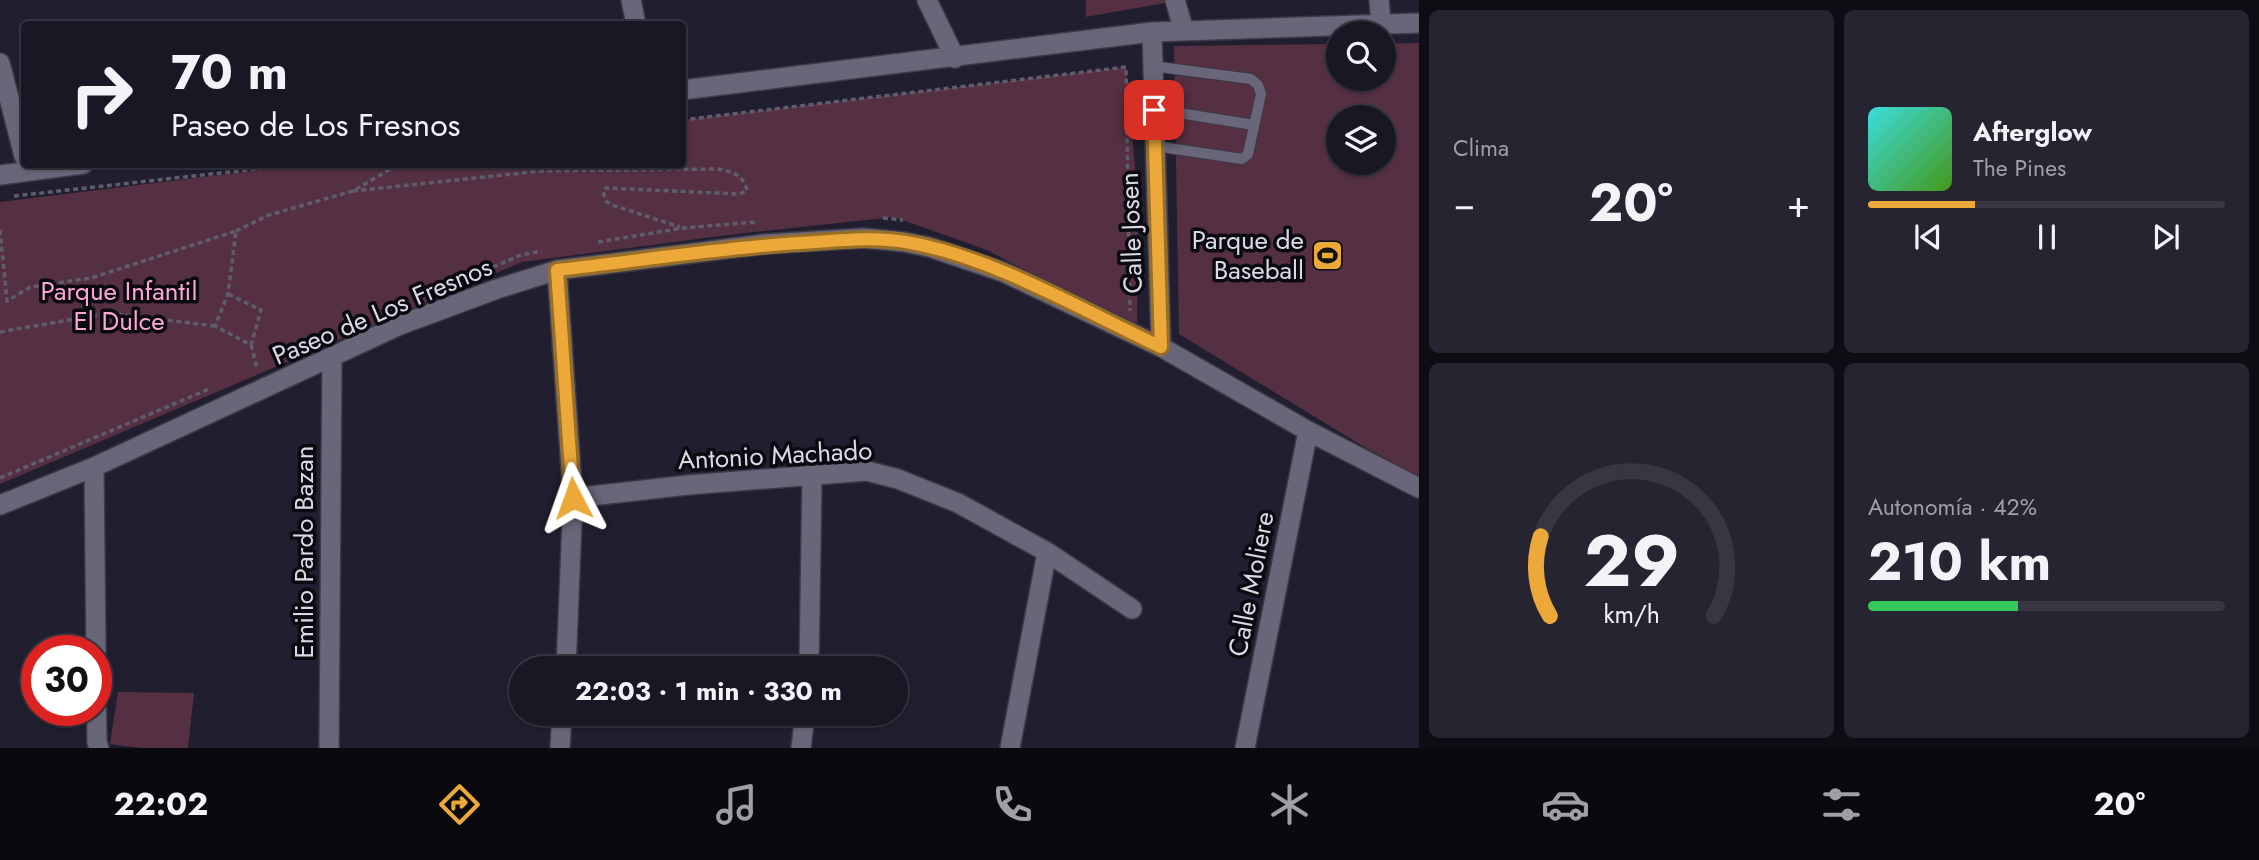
<!DOCTYPE html>
<html lang="es">
<head>
<meta charset="utf-8">
<style>
	:root { --surface:#191723; --page:#262430; --text:#f1f3f6; --muted:#9f9fa6; --line:#373641; --accent:#eca93a }
	body { margin:0; font-family:Jost,sans-serif; background:var(--page); color:var(--text); height:100vh; display:flex; flex-direction:column; font-size:26px; white-space:nowrap }
	* { box-sizing:border-box; margin:0 }
	p { font-size:23px; color:var(--muted) }
	.icon { flex:none; width:38px; height:38px; fill:none; stroke:currentColor; stroke-width:2; stroke-linecap:round; stroke-linejoin:round }
	.map { position:relative; flex:1; overflow:hidden }
	.side { display:flex; flex-direction:column; gap:10px; padding:10px; background:#0e0d13; width:840px }
	.side>* { flex:none }
	.guide { position:absolute; left:21px; top:21px; width:665px; height:147px; border-radius:7px; box-shadow:0 2px 5px #0004,0 0 0 2px var(--line); background:#191723; color:var(--text); overflow:hidden }
	.tools { position:absolute; left:1326px; top:21px; display:grid; gap:14px }
	.tools a { display:grid; place-items:center; width:70px; height:70px; border-radius:50%; background:var(--surface); box-shadow:0 2px 5px #0004,0 0 0 2px var(--line); font-size:35px }
	.speed { position:absolute; left:21px; top:635px; display:flex; gap:14px; font-size:35px; font-weight:700; text-align:center }
	.speed>* { display:grid; place-content:center; width:91px; height:91px; border-radius:50%; background:var(--surface); box-shadow:0 2px 5px #0004,0 0 0 2px var(--line); line-height:1 }
	.speed .limit { border:10px solid #d22; background:#fff; color:#111 }
	.pin { position:absolute; display:grid; place-items:center; width:60px; height:60px; color:#fff; margin:-30px; border-radius:14px; box-shadow:0 4px 10px #0006 }
	.me { position:absolute; width:77px; margin:-38px; rotate:356deg; stroke-linejoin:round; filter:drop-shadow(0 0 5px #0008) }
	.turn { display:flex; align-items:center; gap:24px; height:147px; padding:0 35px; font-size:32px }
	.turn .icon { width:91px; height:91px; stroke-width:2.5 }
	.turn b { display:block; font-size:49px; line-height:60px }
	.big { font-size:52px; font-weight:700; line-height:1.1 }
	.side .widget { flex:1; display:flex; flex-direction:column; justify-content:center; gap:10px; min-width:0; padding:0 24px; border-radius:10px; background:var(--page) }
	.side .dial { align-items:center; gap:0 }
	.dial svg { height:182px; overflow:visible; fill:none; stroke:var(--line); stroke-width:7; stroke-linecap:round; text-anchor:middle }
	.dial text { fill:var(--text); stroke:none }
	.song { display:flex; align-items:center; gap:21px }
	.cover { width:84px; height:84px; border-radius:10px; background:linear-gradient(135deg,hsl(180 70% 55%),hsl(100 70% 35%)) }
	.played { height:7px; border-radius:4px; background:linear-gradient(90deg,var(--accent) 30%,var(--line) 30%) }
	.keys { display:flex; justify-content:space-around; direction:ltr }
	.heat { display:flex; justify-content:space-between; align-items:center; font-size:38px; direction:ltr }
	.charge { height:10px; border-radius:5px; background:linear-gradient(90deg,#34c759 42%,var(--line) 0) }
	.side .tiles { flex:1; display:grid; gap:10px; grid-template-columns:repeat(2,1fr) }
	.trip { position:absolute; left:509px; top:656px; width:399px; height:70px; border-radius:35px; background:var(--surface); box-shadow:0 2px 5px #0004,0 0 0 2px var(--line); font-weight:700; line-height:70px; text-align:center }
	.menu { display:flex; height:112px; justify-content:space-around; align-items:center; background:#0a090e; color:var(--muted) }
	.menu .icon { width:49px; height:49px }
	.menu .active { color:var(--accent) }
	.menu b { font-size:32px; color:var(--text) }
	main { display:flex; flex:1; min-height:0 }
	.map>svg:first-child { display:block }
	.green { fill:#543042; fill-rule:evenodd }
	.lines { fill:none; stroke-linecap:round; stroke-linejoin:round }
	.lane-casing { stroke:#3d3a47; stroke-width:12 }
	.street-casing { stroke:#3d3a47; stroke-width:22 }
	.path { stroke:#5f5d6c; stroke-width:3.5; stroke-dasharray:5 3.5; stroke-linecap:butt }
	.lane { stroke:#69667a; stroke-width:10 }
	.street { stroke:#69667a; stroke-width:19 }
	.route-casing { stroke:#996e26; stroke-width:18 }
	.route { stroke:#eca93a; stroke-width:12 }
	.labels { text-anchor:middle; dominant-baseline:central; stroke-width:7; stroke-linejoin:round; paint-order:stroke }
	.street-label { font-size:26px; fill:#dbd9e4; stroke:#0b0a11 }
	.poi-label { font-size:26px; fill:#dbd9e4; stroke:#0b0a11; text-anchor:end }
	.park-label { font-size:26px; fill:#fba7d0; stroke:#0b0a11 }
</style>
</head>
<body>
<main>
<div class="map">
<svg width="1419" height="748" viewBox="0 0 1419 748">
	<rect width="100%" height="100%" fill="#211f2f"/>
	<path class="green" d="M1086,0H1169L1170,2L1086,17Z
		M1419,43V476L1366,448L1179,334L1174,46L1339,44V79H1384V44ZM1339,117H1384V163H1339Z
		M1126,67L1138,200L1137,330L987,250L894,217L736,234L522,262L0,484V202L310,164H682L683,120Z
		M118,692L194,693L188,748H141L110,744Z"/>
	<g class="lines">
		<defs>
			<path id="lane" d="M1152,66L1251,79L1258,85L1261,94L1248,154L1242,159L1155,146
				M1154,109L1254,125"/>
			<path id="street" d="M631,0L636,24
				M927,0L955,58
				M1175,0L1184,31
				M1379,0L1381,23
				M1152,32L1161,347
				M0,63L24,156
				M682,90L1152,32L1419,23
				M0,175L83,164
				M557,270L573,498L566,668
				M94,467L96,651
				M573,498L688,485L867,471L898,479L958,503L1047,552L1132,609
				M0,505L94,467L400,325L497,289L557,270L765,244L864,238L904,242L929,247L1003,272L1161,347L1308,431L1419,488
				M809,668L812,477
				M96,683L97,742L99,748
				M329,748L332,357
				M560,748L562,714
				M801,748L805,714
				M1010,748L1047,552
				M1245,748L1308,431"/>
		</defs>
		<use href="#lane" class="lane-casing"/>
		<use href="#street" class="street-casing"/>
		<path class="path" d="M682,120L1126,67L1130,311
			M353,191L541,171L717,169C732,171 744,175 747,191L739,194L606,188L603,192L606,201L612,205L680,227
			M14,196L301,164
			M883,218L903,220
			M0,230L7,301L30,287L91,278L236,231L228,294L215,326L251,345L261,310L228,294
			M236,231L269,215L353,191L399,164
			M598,242L683,228L757,222
			M493,267L521,255L542,251
			M0,332L109,313L215,326
			M251,345L257,368
			M0,478L209,389"/>
		<use href="#lane" class="lane"/>
		<use href="#street" class="street"/>
	</g>
	<g class="lines">
		<defs>
			<path id="route" d="M573,498L557,270C638,261 719,248 800,243C835,241 871,236 906,242C991,256 1082,310 1161,347L1154,110"/>
		</defs>
		<use href="#route" class="route-casing"/>
		<use href="#route" class="route"/>
	</g>
	<defs>
		<symbol id="stadium-square" viewBox="-11 -11 22 22"><rect x="-9" y="-9" width="18" height="18" rx="4" fill="#eca93a" stroke="#0b0a11"/><path d="M0-5a6.5 5 0 1 0 0 10a6.5 5 0 1 0 0-10ZM-3.5-1.8h7v3.6h-7Z" fill="#111"/></symbol>
	</defs>
	<g fill-rule="evenodd">
		<use href="#stadium-square" x="1310" y="238" width="35" height="35"/>
	</g>
	<g class="labels">
		<g class="street-label">
			<text transform="translate(1131 233) rotate(-92)">Calle Josen</text>
			<text transform="translate(382 311) rotate(-23)">Paseo de Los Fresnos</text>
			<text transform="translate(775 455) rotate(-3)">Antonio Machado</text>
			<text transform="translate(304 552) rotate(-90)">Emilio Pardo Bazan</text>
			<text transform="translate(1251 584) rotate(-79)">Calle Moliere</text>
		</g>
		<g class="poi-label">
			<text x="1304" y="240">Parque de<tspan x="1304" dy="30">Baseball</tspan></text>
		</g>
		<g class="park-label">
			<text x="119" y="291">Parque Infantil<tspan x="119" dy="30">El Dulce</tspan></text>
		</g>
	</g>
</svg>
<div class="tools">
<a><svg class="icon" aria-label="search" viewBox="0 0 24 24"><circle cx="10" cy="10" r="6"/><path d="M15 15l6 6"/></svg></a>
<a><svg class="icon" aria-label="layers" viewBox="0 0 24 24"><path d="M12 4l9 5-9 5-9-5zM3 14l9 5 9-5"/></svg></a>
</div>
<div class="speed"><div class="limit">30</div></div>
<div class="pin" style="left:1154px;top:110px;background:#d93025"><svg class="icon" aria-label="arrive" viewBox="0 0 24 24"><path d="M6 21V4h12l-3 4 3 4H6"/></svg></div>
<svg class="me" style="left:573px;top:498px" viewBox="-20 -20 40 40"><path d="M0-17L14 15 0 8-14 15z" fill="#eca93a" stroke="#fff" stroke-width="4"/></svg>
<div class="trip">22:03 · 1 min · 330 m</div>
<div class="guide">
<div class="turn"><svg class="icon" aria-label="right" viewBox="0 0 24 24"><path d="M7 20v-9h11M14 6l5 5-5 5"/></svg><div><b>70 m</b>Paseo de Los Fresnos</div></div>
</div>
</div>
<section class="side">
<div class="tiles">
<div class="widget"><p>Clima</p>
<div class="heat"><a>−</a><b class="big">20°</b><a>+</a></div>
</div>
<div class="widget">
<div class="song"><i class="cover"></i><div><b>Afterglow</b><p>The Pines</p></div></div>
<div class="played"></div>
<div class="keys"><svg class="icon" aria-label="previous" viewBox="0 0 24 24"><path d="M18 5L8 12l10 7zM5 5v14"/></svg><svg class="icon" aria-label="pause" viewBox="0 0 24 24"><path d="M8 5v14M16 5v14"/></svg><svg class="icon" aria-label="next" viewBox="0 0 24 24"><path d="M6 5l10 7-10 7zM19 5v14"/></svg></div>
</div>
<div class="widget dial"><svg viewBox="0 0 100 80">
<path d="M14 69A42 42 0 1 1 86 69"/>
<path d="M14 69A42 42 0 0 1 10 34" stroke="#eca93a"/>
<text x="50" y="56" font-size="32" font-weight="700">29</text>
<text x="50" y="72" font-size="11">km/h</text>
</svg></div>
<div class="widget"><p>Autonomía · 42%</p><b class="big">210 km</b><div class="charge"></div></div>
</div>
</section>
</main>
<nav class="menu">
<b>22:02</b>
<svg class="icon active" aria-label="directions" viewBox="0 0 24 24"><path d="M12 3l9 9-9 9-9-9zM9 14v-3h6M13 9l2 2-2 2"/></svg>
<svg class="icon" aria-label="music" viewBox="0 0 24 24"><path d="M9 18V5l10-2v13"/><circle cx="6" cy="18" r="3"/><circle cx="16" cy="16" r="3"/></svg>
<svg class="icon" aria-label="phone" viewBox="0 0 24 24"><path d="M5 4h4l2 5-3 2q2 4 5 5l2-3 5 2v4C11 20 4 13 5 4z"/></svg>
<svg class="icon" aria-label="climate" viewBox="0 0 24 24"><path d="M12 3v18M4 7l16 10M4 17L20 7"/></svg>
<svg class="icon" aria-label="car" viewBox="0 0 24 24"><path d="M5 17H2v-5l4-1 3-4h7l3 4 3 1v5h-3M9 17h6M6 11h13"/><circle cx="7" cy="17" r="2"/><circle cx="17" cy="17" r="2"/></svg>
<svg class="icon" aria-label="filters" viewBox="0 0 24 24"><path d="M4 7h16M4 17h16"/><circle cx="9" cy="7" r="2"/><circle cx="15" cy="17" r="2"/></svg>
<b>20°</b>
</nav>
</body>
</html>
